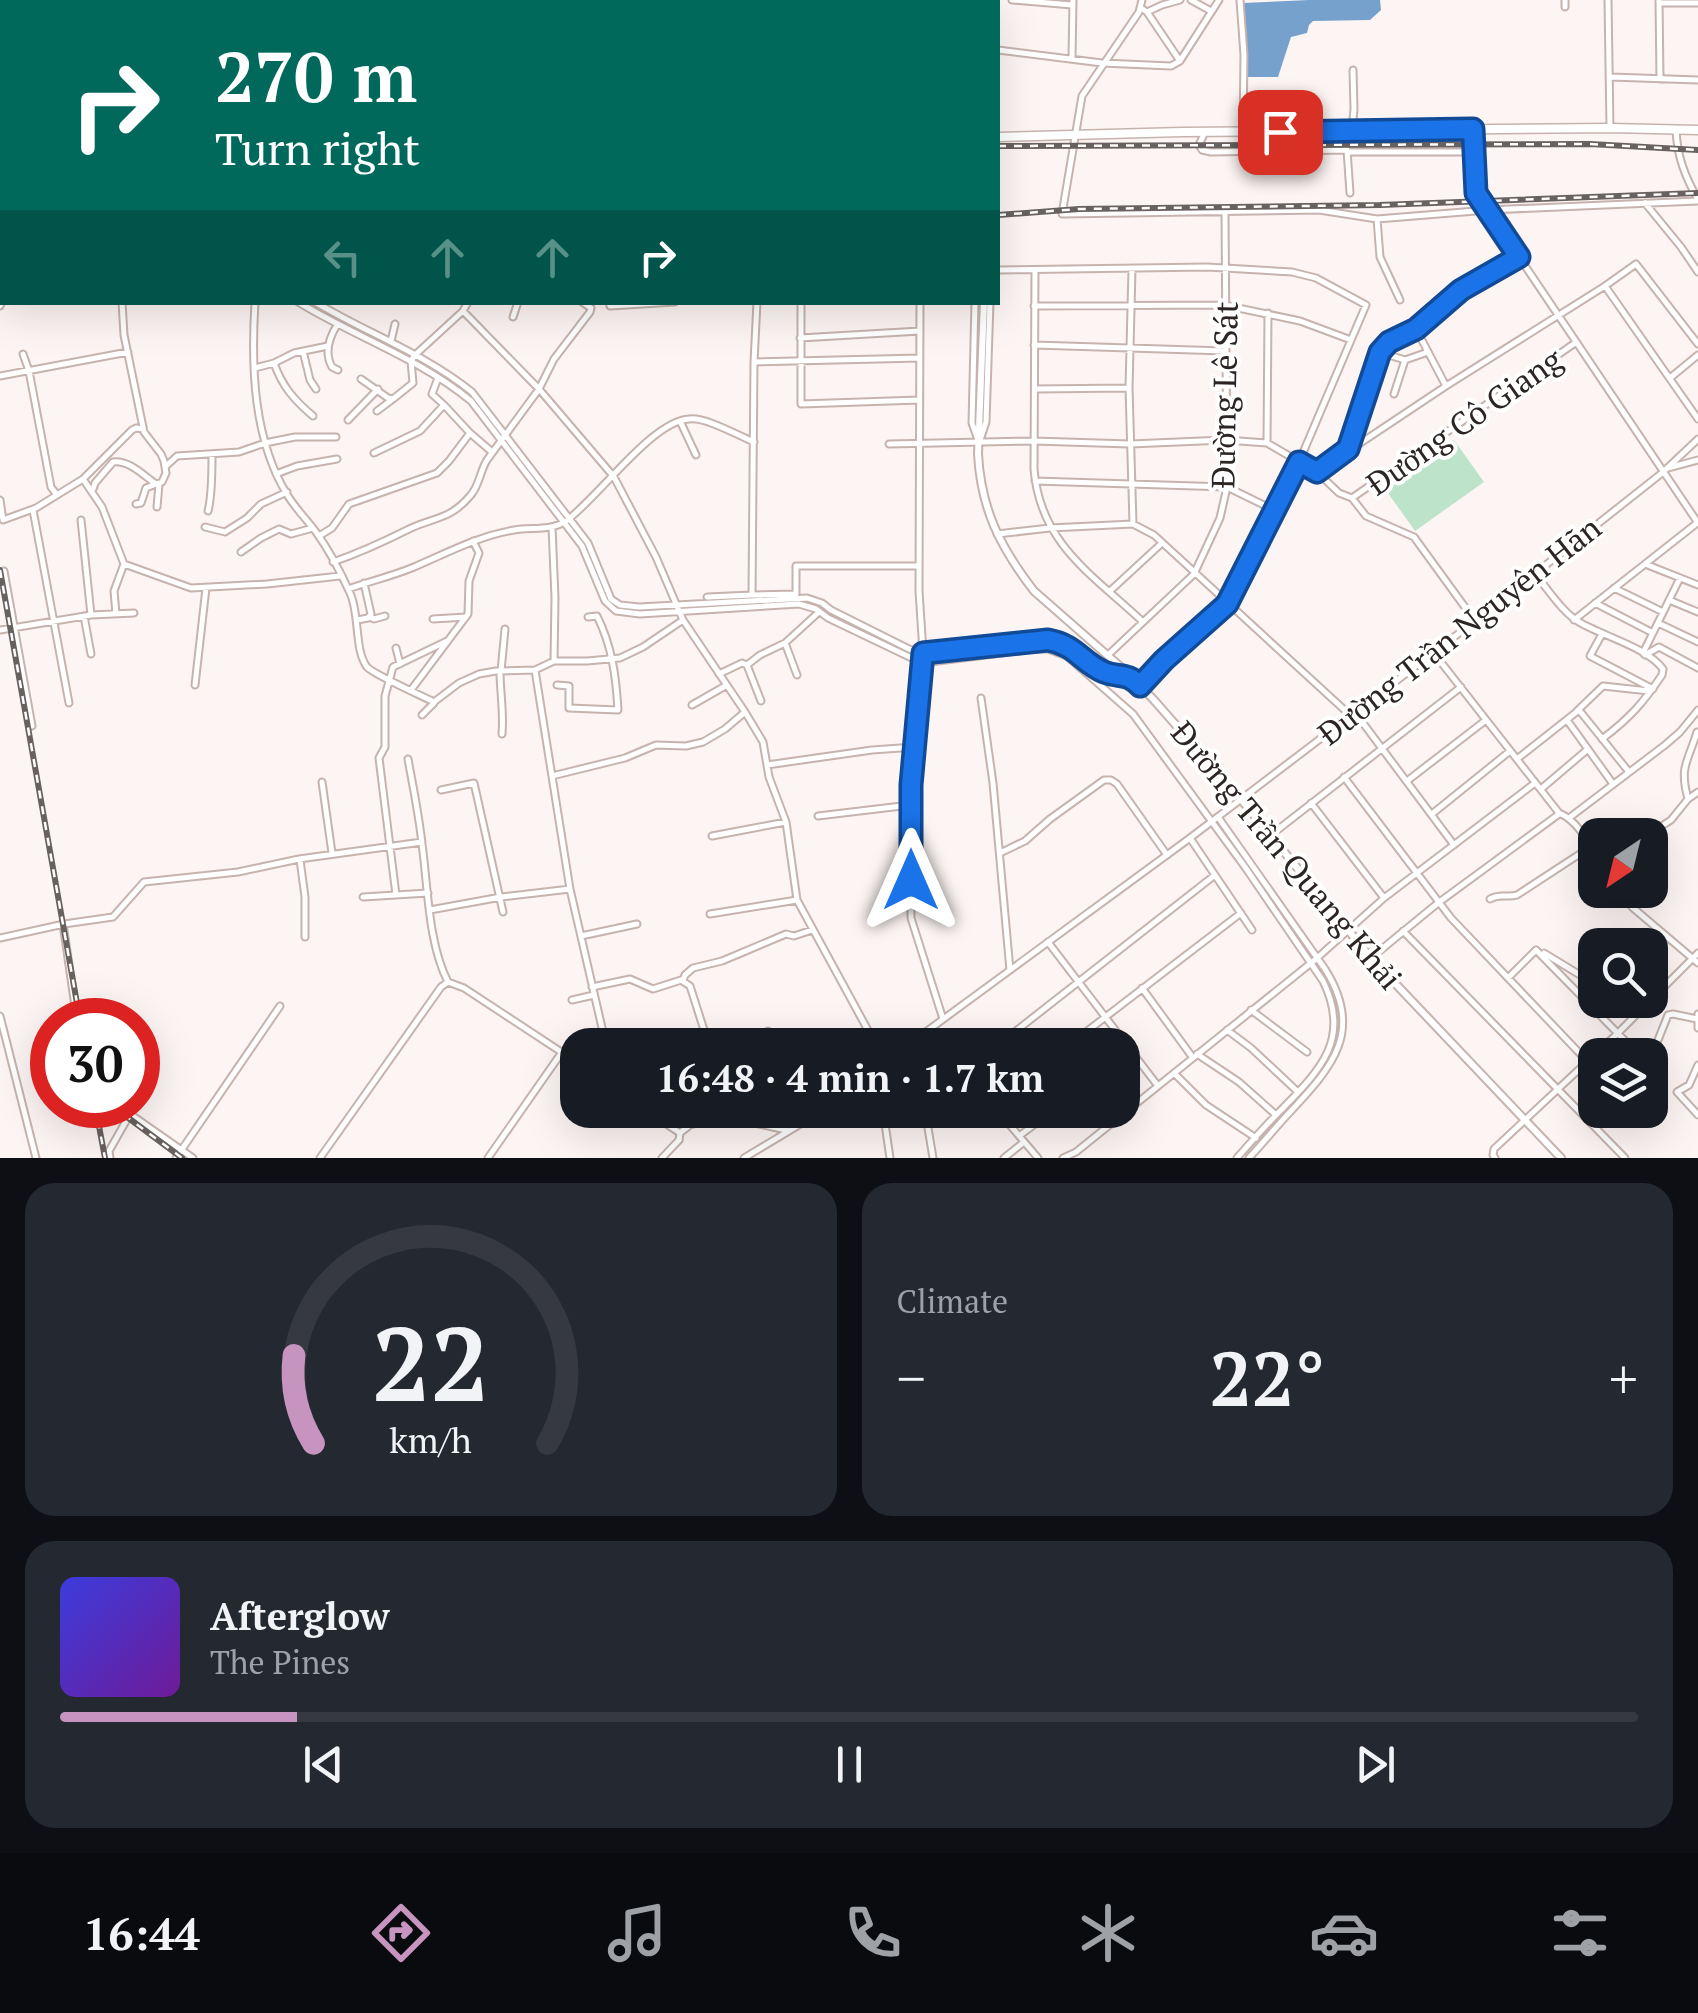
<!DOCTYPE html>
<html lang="en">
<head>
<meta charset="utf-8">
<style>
	:root { --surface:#171b24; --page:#242831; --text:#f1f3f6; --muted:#9ea1a6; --line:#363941; --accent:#c794c0 }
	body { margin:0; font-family:"PT Serif",serif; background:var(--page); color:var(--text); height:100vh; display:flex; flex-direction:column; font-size:38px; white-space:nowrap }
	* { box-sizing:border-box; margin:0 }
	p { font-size:32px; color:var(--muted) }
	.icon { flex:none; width:55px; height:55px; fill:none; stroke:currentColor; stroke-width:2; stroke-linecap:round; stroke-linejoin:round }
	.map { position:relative; height:1158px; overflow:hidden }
	.side { display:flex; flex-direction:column; gap:25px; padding:25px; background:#0d0f14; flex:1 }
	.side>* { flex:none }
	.top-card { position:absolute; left:0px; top:0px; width:1000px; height:305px; box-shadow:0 10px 40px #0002; background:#00695c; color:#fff; overflow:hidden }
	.needle { width:65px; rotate:215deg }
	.tools { position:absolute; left:1578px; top:818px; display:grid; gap:20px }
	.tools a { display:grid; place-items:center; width:90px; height:90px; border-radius:20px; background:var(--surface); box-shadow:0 10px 40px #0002; font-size:50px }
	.speed { position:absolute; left:30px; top:998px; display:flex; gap:20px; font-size:50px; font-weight:700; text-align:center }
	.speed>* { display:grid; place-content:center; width:130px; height:130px; border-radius:50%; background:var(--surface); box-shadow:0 10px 40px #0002; line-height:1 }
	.speed .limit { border:15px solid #d22; background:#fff; color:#111 }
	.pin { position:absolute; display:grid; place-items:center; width:85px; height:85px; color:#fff; margin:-42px; border-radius:20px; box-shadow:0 5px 15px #0006 }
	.me { position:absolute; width:110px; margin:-55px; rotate:0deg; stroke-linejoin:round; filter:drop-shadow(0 0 8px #0008) }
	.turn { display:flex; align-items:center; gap:35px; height:210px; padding:0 50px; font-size:45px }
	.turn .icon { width:130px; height:130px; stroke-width:2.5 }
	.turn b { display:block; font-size:70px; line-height:85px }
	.lanes { display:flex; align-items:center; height:95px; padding:0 50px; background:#0003; justify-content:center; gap:50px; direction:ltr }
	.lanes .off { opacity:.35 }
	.big { font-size:75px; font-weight:800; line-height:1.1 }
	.side .tile { flex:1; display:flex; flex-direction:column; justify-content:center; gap:15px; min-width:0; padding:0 35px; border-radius:30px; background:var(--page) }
	.side .dial { align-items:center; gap:0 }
	.dial svg { height:260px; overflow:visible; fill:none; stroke:var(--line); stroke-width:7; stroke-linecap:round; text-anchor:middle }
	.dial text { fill:var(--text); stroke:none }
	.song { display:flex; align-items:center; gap:30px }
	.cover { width:120px; height:120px; border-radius:15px; background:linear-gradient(135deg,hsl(240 70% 55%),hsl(280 70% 35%)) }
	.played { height:10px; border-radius:5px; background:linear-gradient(90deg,var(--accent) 15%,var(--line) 15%) }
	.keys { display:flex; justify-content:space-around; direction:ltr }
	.heat { display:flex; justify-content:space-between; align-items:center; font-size:55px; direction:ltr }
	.side .tiles { flex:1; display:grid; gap:25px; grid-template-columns:1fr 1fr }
	.tile:last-child { grid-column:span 2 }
	.trip { position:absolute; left:560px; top:1028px; width:580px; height:100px; border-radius:30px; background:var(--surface); box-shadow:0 10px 40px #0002; font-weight:800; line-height:100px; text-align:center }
	.menu { display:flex; height:160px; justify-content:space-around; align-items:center; background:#090b0e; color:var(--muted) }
	.menu .icon { width:70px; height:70px }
	.menu .current { color:var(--accent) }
	.menu b { font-size:45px; color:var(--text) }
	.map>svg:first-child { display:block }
	.green { fill:#bde4cb }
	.water { fill:#76a1cd }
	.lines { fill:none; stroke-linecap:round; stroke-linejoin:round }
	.minor-casing { stroke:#c6b3ad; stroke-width:9 }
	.tertiary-casing { stroke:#c6b3ad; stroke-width:9 }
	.secondary-casing { stroke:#c6b3ad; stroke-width:10 }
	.primary-casing { stroke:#c6b3ad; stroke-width:11 }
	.minor { stroke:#fff; stroke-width:5 }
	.tertiary { stroke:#fff; stroke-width:5 }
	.secondary { stroke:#fff; stroke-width:6 }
	.primary { stroke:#fff; stroke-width:8 }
	.rail-casing { stroke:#68615f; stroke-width:6 }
	.rail { stroke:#fff; stroke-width:2.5; stroke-dasharray:8; stroke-linecap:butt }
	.route-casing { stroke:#114b97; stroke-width:25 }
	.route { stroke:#1a73e8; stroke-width:18 }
	.labels { text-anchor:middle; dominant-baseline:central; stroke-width:8; stroke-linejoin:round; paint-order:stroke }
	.street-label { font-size:32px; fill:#2c2523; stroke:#fff }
</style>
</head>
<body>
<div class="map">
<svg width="1698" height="1158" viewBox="0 0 1698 1158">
	<rect width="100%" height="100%" fill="#fdf5f3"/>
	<path class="green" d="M1454,440L1484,482L1415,531L1385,489Z"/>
	<path class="water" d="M1309,0H1380L1381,10L1370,20L1313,21L1309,25L1307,33L1291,37L1278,77H1248L1243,3Z"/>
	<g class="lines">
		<defs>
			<path id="minor" d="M47,0V2
				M946,0L948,2
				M1012,0L1072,5
				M1142,0L1139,12L1082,96L1062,214L1319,210L1377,219L1488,210L1698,201
				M1191,0L1211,11
				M1240,0L1244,55L1243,131
				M1565,0V7
				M1608,0L1610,128
				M1659,0L1660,79
				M98,2L99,0
				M463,2V0
				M752,2V0
				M938,2L939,0
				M1659,3H1698
				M1141,8L1147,12L1180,61
				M0,10L2,12
				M1147,12L1162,5L1180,0
				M998,50L1102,63L1171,66L1180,61L1219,0
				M1072,59L1073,0
				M1611,77L1698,80
				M1473,129L1476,193L1698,523
				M1676,129C1677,157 1685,176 1698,200
				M1352,131L1354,109L1353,70
				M1205,132L1199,145L1202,150L1211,152L1347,150L1350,193
				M0,137H2
				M1348,152H1474
				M0,198H2
				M1645,203L1681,247L1698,272
				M1377,219L1380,257L1400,300
				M1132,269L1129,388L1133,524L1154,535L1350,715
				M998,270L1207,267L1292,272L1316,278L1366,305L1299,462L1227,604L1164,660L1140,685
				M1035,271L1034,469C1040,544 1093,575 1143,622
				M1605,286L1636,264L1698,344
				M255,302C251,366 253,440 288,496C296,509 307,520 316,532C329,550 341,573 350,593C360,614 354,650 367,667C373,674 422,696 434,702L459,683L479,674L496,671L535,670L554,661H587L620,658L643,647L683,620
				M298,302C355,337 419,358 471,401L582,546L605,601L616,611L640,614L799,604L816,609L828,618L922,663L1034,649H1048L1067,656L1133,714L1245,867L1323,981C1352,1040 1319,1071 1280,1111C1265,1126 1251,1142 1237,1158
				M315,302C367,333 425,354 472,392L588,543L611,599L620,605L639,607L807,598L822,603L831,610L909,649L923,653L1048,640L1065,644L1101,671L1128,676
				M609,302L610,306L675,302
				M757,302L754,362L920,358
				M801,302V404L919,400
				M920,302L919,591L923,652
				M975,302L972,423L978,440
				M0,306L2,302
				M1034,306L1224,305L1300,321L1351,340
				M463,311L539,389L614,477L656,557L683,620L745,712L763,742L769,777L786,822L797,900L876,1045
				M513,317L518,302
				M337,325C329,338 324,353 332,367L338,370
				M1416,329L1446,386
				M800,338L920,331
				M391,341L395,324
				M1034,345L1225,351
				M303,351L310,380L316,389
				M1379,352L1405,360L1428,352
				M23,354L29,371L51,487L57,495
				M255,368L274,363
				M0,376L128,352
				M438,378L432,394L444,405
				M1670,378L1698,355
				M361,379L388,398L393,399L413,383L411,361L415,355L463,311L468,302
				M1035,389L1129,388
				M1394,394L1405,360
				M377,411L393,399
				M313,416C294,400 282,386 274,363L294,353L328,346
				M348,420L378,389
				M680,421L696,455
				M470,433L492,452
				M980,440L986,422L990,302
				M1267,443L1268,313
				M889,444L1034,441L1130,444L1225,440L1267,443L1317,472L1339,493L1352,498L1366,516L1414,537L1475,621
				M1349,446L1379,352L1389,342L1416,329L1461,290L1519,257
				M165,467L177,456L239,452L265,443L295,437H336
				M1668,468L1698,460
				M1317,472L1446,386L1605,286L1698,419
				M276,474L297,466L337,459
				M83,479L132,430L136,428L143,429
				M1035,481L1227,487L1274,510
				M93,489L95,483L113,462C129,460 143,475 156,484L162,482L166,473L164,461L161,454L144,432L124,335L122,302
				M1352,498L1575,343
				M0,500L3,520L36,508L83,479L102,507L124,564L191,588L267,584L340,576
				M136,504L141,503L146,488L156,484
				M157,507L159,484
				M33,510L69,703
				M208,511C212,496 212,471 212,455
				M81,520L91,615
				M205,527L225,532L247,518L261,504L287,492
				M552,527L555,598L554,661
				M997,534L1050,528L1133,524
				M319,536L332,528L349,504L437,473L449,461L470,433L444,405L420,431L374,453
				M241,552L261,538L279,529L291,534L313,528
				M333,562C359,553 383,542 407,530C432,517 449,521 470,496C479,487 480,471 487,460L539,389L554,359L590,312L591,308L582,302
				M1645,564L1698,585
				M4,571L32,726
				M1535,574C1548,589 1562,612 1579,622C1602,636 1647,647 1663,669L1662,675C1643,703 1630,718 1602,739
				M1614,588L1663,612
				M348,589C370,581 393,576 414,567C447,553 478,536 514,530C532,527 551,531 566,521C599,497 652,421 689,419C706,417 737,435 754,442
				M1110,591L1162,543
				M752,595L796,594V566H919
				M707,597L752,595L754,362
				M1669,600L1698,612
				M1595,603L1653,633
				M116,614L114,591L124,564
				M84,616L91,654
				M370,617L374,619L385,616
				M433,619L466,617
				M357,620L368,618L371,614L364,583
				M1574,620L1697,523
				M1658,623L1698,642
				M0,630L91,615L134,613
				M1602,634L1590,656L1653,689
				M785,643L797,675
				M396,648L400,664
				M1433,652L1559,813C1576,820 1586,838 1595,854
				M1643,653L1680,578
				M1108,655L1194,574L1220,518L1227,487L1225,212
				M1645,655L1659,647L1698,668
				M922,663L910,805L911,918L943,1019
				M747,665L761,701
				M535,670L570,889L606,1045
				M500,671C500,692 504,712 502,734
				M501,671L505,629
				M719,674L742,663L747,665L760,655L785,643L819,612
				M195,685L206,588
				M557,685L569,686V708L618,710C616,676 612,646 597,616L588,617
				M411,690L468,614L469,581L479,553L473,541
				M981,698L993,783L1010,970
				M692,705L727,685
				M1354,711L1454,845
				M1577,711L1603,686L1649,691
				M422,715L434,703
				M1567,720L1613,784
				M408,759C413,787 419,815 422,844C428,887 428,943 448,982
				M1517,759L1579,710L1629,772
				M767,765L872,750L915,747
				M552,776L625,758L656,745L686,746L703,742L725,729L745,712
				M1344,777L1451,918L1587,1061
				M1407,781L1486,720
				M322,782L332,853
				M1541,789L1588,749
				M441,790L474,783L503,912
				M1688,799C1679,766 1688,762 1697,732
				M1311,803L1384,898
				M1432,814L1510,751
				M818,816L910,805
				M1218,817L1325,969C1364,1031 1333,1066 1290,1112C1276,1127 1263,1143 1249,1158
				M1569,818L1665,745L1680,732L1698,710
				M1271,835L1461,687
				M1648,835L1671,820L1688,799L1698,792
				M712,836L786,822
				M1190,838L1252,930
				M1000,853L1025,841L1050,819L1104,780H1111L1117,784L1167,855
				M300,860L305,897V937
				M1618,890L1632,907L1698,963
				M396,895L379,758L385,747V696L393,667L447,641
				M363,897L428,893
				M1490,899C1500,893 1507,898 1517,895L1595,844
				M430,910L501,897L570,889
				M710,914L797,900
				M63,924L77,1020
				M1403,931L1625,1158
				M581,936L637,924
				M0,938L64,924L113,917L144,882L238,872L299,859L422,842
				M1048,942L1158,1086
				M1544,953L1580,975L1595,976
				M1371,958L1438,903L1559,814
				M1508,978L1536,950L1639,1055
				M683,980L685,975L693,968L722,961L786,934L794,936L812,930
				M592,987L630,979L653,989L681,980L690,986L704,1030L702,1037L695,1045
				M1142,988L1193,1058
				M572,1000L594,995
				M1251,1010L1307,1052
				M1698,1014V1028
				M932,1028L945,1045
				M1227,1030L1251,1048L1298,1092
				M768,1031L774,1045
				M703,1036L715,1045
				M723,1045L731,1038
				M998,1045L1215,875
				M1069,1045L1241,913
				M1197,1054L1239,1082L1276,1115
				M1646,1055L1656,1045L1668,1015L1673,1014L1697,1019
				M1698,1065L1689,1085L1677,1092L1698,1115
				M1174,1073L1206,1105L1256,1138
				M645,1110L680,1133
				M883,1110L890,1158
				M925,1110L933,1158
				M997,1110L1038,1158
				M738,1112L742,1119L746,1121L786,1130
				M1592,1122L1603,1110
				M1019,1136L1054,1110
				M110,1158L109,1151L130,1114L193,1158
				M176,1158L280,1006
				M320,1158L441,987L448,982L464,988L578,1063
				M488,1158L562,1052
				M662,1158L679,1140
				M744,1158L824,1110
				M1004,1158L1024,1142
				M1063,1158L1076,1152L1316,959L1384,898L1535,783
				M1495,1158L1493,1155L1494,1149L1619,1032L1698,953"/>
			<path id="tertiary" d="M307,2L308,0
				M569,2V0
				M0,1016L36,1158
				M908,1045L1190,838L1475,621L1662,473L1698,439
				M679,1140L680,1133L690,1125L745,1110"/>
			<path id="secondary" d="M988,2L989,0
				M984,302L978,454C981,509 1000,547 1034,591L1123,669L1153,699L1240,798L1371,958L1561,1158"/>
			<path id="primary" d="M998,137L1182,132L1610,128L1698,130
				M0,154H2"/>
		</defs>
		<use href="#minor" class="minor-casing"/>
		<use href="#tertiary" class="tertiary-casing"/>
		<use href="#secondary" class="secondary-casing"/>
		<use href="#primary" class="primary-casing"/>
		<use href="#minor" class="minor"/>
		<use href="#tertiary" class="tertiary"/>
		<use href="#secondary" class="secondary"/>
		<use href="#primary" class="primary"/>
		<defs>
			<path id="rail" d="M998,146L1590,144L1698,150
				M0,169H2
				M998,215L1079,209L1380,205L1698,193
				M0,277L2,274
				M0,570L80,1020
				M95,1105L105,1158
				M111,1105L182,1158"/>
		</defs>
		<use href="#rail" class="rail-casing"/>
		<use href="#rail" class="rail"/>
	</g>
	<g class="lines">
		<defs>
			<path id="route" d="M911,880V785L923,653L1048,640C1076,645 1081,662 1104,672C1119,678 1127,672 1140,686L1164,660L1227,604L1299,462L1317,472L1348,449L1380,352L1389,342L1416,329L1461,290L1519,257L1476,193L1473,129L1280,132"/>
		</defs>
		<use href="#route" class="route-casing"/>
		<use href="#route" class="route"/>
	</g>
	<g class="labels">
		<g class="street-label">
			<text transform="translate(1224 395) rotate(-89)">Đường Lê Sát</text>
			<text transform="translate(1464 421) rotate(-35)">Đường Cô Giang</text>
			<text transform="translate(1459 630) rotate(-38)">Đường Trần Nguyên Hãn</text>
			<text transform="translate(1287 855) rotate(50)">Đường Trần Quang Khải</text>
		</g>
	</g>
</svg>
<div class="tools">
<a><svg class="needle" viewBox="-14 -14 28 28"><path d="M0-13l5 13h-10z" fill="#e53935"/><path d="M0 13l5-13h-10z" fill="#9ea1a6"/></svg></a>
<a><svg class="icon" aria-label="search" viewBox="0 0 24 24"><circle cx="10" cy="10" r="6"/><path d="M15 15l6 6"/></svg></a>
<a><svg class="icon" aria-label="layers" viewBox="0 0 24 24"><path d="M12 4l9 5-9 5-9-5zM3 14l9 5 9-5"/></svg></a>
</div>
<div class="speed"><div class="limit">30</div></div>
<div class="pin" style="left:1280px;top:132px;background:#d93025"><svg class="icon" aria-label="arrive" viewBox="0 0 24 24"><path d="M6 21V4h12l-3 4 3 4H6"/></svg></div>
<svg class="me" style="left:911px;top:880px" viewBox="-20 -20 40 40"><path d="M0-17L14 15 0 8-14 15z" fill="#1a73e8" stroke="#fff" stroke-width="4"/></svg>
<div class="trip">16:48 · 4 min · 1.7 km</div>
<div class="top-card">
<div class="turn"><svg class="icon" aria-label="right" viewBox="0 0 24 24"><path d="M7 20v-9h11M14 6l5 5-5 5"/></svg><div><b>270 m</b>Turn right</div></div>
<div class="lanes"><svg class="icon off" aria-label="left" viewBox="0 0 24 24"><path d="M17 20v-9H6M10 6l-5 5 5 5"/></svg><svg class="icon off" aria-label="ahead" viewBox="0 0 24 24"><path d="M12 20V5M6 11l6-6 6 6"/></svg><svg class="icon off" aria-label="ahead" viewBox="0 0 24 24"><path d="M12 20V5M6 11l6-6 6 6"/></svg><svg class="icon" aria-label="right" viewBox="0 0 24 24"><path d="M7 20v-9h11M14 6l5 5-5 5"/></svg></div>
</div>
</div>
<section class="side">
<div class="tiles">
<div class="tile dial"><svg viewBox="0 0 100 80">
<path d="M14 69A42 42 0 1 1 86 69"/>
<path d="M14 69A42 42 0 0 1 8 42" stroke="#c794c0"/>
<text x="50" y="56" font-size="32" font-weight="700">22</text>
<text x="50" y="72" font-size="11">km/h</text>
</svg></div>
<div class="tile"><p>Climate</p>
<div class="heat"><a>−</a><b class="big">22°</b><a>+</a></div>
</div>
<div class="tile">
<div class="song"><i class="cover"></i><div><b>Afterglow</b><p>The Pines</p></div></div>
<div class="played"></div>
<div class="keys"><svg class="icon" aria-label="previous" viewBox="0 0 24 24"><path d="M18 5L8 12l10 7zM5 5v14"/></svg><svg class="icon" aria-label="pause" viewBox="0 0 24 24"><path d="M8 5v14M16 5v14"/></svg><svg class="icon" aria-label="next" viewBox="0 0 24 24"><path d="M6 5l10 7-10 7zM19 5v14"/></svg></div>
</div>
</div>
</section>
<nav class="menu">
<b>16:44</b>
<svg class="icon current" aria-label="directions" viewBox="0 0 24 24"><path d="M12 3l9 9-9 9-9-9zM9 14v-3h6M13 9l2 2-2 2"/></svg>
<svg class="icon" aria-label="music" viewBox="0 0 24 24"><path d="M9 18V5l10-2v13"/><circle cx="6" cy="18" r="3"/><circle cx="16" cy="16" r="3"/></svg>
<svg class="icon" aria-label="phone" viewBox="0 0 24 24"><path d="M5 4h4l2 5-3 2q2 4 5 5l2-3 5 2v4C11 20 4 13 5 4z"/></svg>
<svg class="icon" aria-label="climate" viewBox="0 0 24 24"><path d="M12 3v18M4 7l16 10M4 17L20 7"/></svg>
<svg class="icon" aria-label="car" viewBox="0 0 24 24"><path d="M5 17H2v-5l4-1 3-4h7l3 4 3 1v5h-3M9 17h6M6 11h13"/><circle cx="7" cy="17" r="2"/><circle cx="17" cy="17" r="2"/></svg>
<svg class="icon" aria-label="filters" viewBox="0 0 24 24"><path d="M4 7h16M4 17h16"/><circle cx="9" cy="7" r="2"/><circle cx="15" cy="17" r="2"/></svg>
</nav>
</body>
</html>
